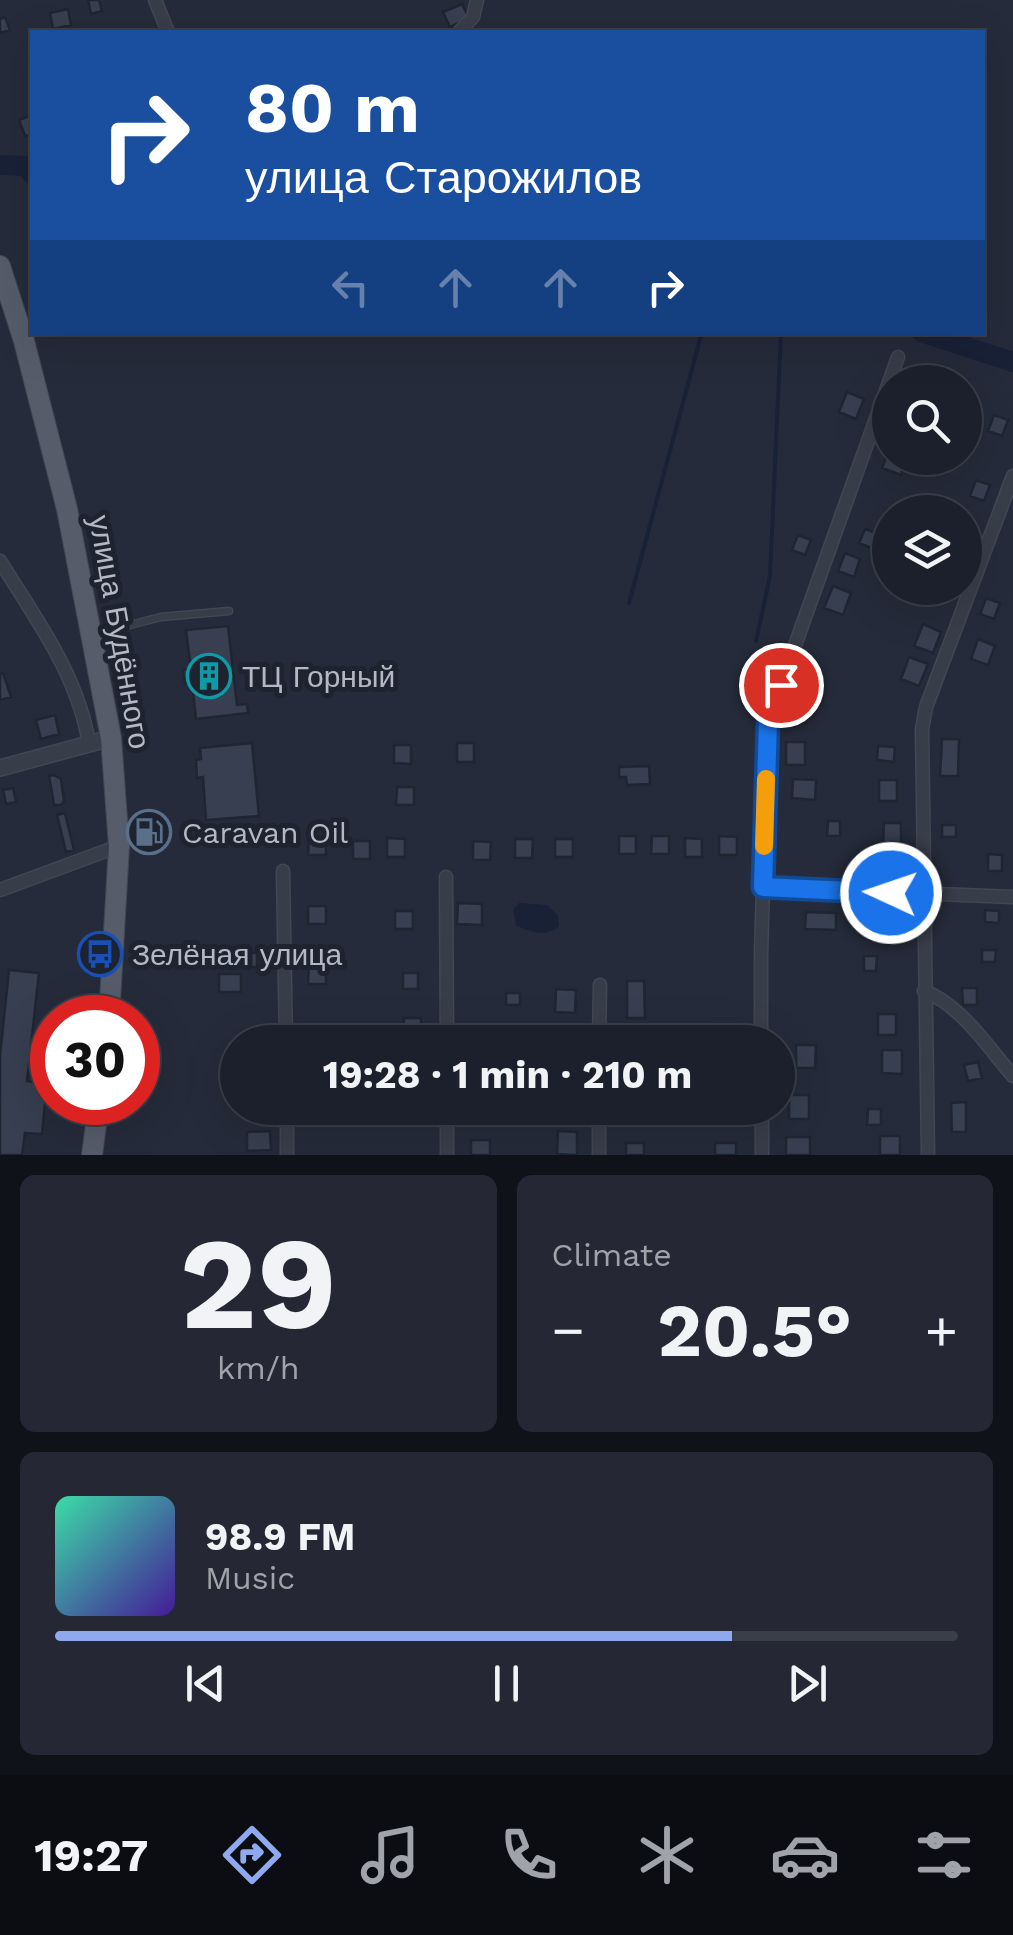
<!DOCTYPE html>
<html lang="en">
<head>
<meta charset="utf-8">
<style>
	:root { --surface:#1c202c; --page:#252834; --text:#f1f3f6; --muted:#a0a3a9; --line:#3a3e48; --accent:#8fa9ef }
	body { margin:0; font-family:"Work Sans",sans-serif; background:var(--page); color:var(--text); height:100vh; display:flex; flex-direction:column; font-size:38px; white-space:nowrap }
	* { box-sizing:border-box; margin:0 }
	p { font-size:32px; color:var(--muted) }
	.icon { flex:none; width:55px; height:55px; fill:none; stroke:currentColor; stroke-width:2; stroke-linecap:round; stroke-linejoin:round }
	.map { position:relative; height:1155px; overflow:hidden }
	.panel { display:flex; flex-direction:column; gap:20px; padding:20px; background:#0f1218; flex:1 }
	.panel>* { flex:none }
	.top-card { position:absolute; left:30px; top:30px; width:955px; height:305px; border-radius:0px; box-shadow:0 10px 40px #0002,0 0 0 2px var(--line); background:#1a4fa0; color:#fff; overflow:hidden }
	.fabs { position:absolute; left:872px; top:365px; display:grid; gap:20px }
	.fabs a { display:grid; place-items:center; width:110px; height:110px; border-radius:50%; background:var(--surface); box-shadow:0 10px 40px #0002,0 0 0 2px var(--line); font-size:50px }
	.speed { position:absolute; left:30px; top:995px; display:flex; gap:20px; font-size:50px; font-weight:700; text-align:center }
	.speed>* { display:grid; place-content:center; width:130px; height:130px; border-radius:50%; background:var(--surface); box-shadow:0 10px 40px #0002,0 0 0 2px var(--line); line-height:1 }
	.speed .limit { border:15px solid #d22; background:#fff; color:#111 }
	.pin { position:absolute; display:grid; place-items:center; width:85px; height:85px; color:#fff; margin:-42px; border:5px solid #fff; border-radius:50%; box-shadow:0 2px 10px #0007 }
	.me { position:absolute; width:110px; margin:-55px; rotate:273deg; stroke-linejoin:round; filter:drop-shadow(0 0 8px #0008) }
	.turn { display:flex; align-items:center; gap:35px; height:210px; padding:0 50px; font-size:45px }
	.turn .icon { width:130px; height:130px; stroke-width:2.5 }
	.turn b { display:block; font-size:70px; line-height:85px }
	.lanes { display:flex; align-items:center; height:95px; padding:0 50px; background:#0003; justify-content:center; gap:50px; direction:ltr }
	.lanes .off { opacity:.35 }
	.big { font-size:75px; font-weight:700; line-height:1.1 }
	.panel .widget { flex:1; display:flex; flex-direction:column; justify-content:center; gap:15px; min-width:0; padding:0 35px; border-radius:15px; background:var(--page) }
	.panel .dial { align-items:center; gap:0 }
	.dial b { font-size:130px; line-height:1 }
	.song { display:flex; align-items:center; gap:30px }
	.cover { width:120px; height:120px; border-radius:15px; background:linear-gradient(135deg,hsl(160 70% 55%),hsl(260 70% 35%)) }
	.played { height:10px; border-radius:5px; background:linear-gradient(90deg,var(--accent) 75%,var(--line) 75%) }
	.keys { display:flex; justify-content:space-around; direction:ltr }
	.heat { display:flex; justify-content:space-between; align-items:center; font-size:55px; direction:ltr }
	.panel .tiles { flex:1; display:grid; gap:20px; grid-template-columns:1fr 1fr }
	.widget:last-child { grid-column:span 2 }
	.trip { position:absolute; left:220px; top:1025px; width:575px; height:100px; border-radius:50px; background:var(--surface); box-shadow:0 10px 40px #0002,0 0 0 2px var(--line); font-weight:700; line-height:100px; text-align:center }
	.tab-bar { display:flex; height:160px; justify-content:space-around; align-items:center; background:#0b0d12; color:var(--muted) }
	.tab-bar .icon { width:70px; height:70px }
	.tab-bar .on { color:var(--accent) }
	.tab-bar b { font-size:45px; color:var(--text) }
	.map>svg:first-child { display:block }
	.water { fill:#192137 }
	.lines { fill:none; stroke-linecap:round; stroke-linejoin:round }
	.stream { stroke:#192137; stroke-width:4 }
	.river { stroke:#192137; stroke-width:20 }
	.building { fill:#373f50; stroke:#1f2531; stroke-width:2.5 }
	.service-casing { stroke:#414753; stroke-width:9 }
	.minor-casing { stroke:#414753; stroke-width:15 }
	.tertiary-casing { stroke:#414753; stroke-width:18 }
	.primary-casing { stroke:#414753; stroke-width:22 }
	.service { stroke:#383d4a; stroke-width:6 }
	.minor { stroke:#383d4a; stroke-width:12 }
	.tertiary { stroke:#383d4a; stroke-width:15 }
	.primary { stroke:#565c6a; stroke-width:20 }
	.route-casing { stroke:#114b97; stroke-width:25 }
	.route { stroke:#1a73e8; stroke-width:18 }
	.slow { stroke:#f59e0b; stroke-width:18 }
	.labels { text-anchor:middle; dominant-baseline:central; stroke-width:10; stroke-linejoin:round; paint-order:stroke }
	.street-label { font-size:30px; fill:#b4b8c6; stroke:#1d232f }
	.poi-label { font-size:30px; fill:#b4b8c6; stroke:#1d232f; text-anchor:start }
</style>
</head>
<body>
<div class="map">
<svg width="1013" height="1155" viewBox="0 0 1013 1155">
	<rect width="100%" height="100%" fill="#252b3a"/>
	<path class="water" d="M519,903L547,905L558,915L559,926C546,938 530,932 516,925L513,910Z"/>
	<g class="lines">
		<path class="stream" d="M629,603L702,332
			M756,641L770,576L781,332"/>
		<path class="river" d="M0,165L26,166L32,174
			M921,332L1013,362"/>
	</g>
	<path class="building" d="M88,0H99L102,11L91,14Z
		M462,4L469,18L450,27L443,12Z
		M68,9L71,25L53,29L50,13Z
		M5,17L10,30L0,33V19Z
		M32,115V134L25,136L19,120Z
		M847,392L864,399L856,419L839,412Z
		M994,415L1008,420L1002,436L988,431Z
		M890,447V458H907L901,475L882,468Z
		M976,480L990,485L984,501L970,496Z
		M865,529L877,533L872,548L859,543Z
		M798,535L811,540L805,555L792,550Z
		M845,553L860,559L854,577L838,571Z
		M833,586L851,593L843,615L824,608Z
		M986,598L1000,603L994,619L980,614Z
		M923,624L941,632L933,653L914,646Z
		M228,626L237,705L247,704L248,713L196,719L192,682L185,683L183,670L191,669L186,630Z
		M978,639L995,646L988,665L971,659Z
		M909,657L928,664L919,686L901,679Z
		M3,673L11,697L0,700V674Z
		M55,715L59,734L41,739L36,720Z
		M942,739H959L958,776H940Z
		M786,742H805V765H786Z
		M252,743L259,816L206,820L203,777L197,778L196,760L201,759L200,748Z
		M457,743H474V762H457Z
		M394,745H411V764L394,763Z
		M878,746L895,747L894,762L877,760Z
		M649,766L650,784L627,785L626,777H619V767Z
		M54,775L61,779L64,801L61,805H54L49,776Z
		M793,779L816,780L815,800L792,798Z
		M879,780H897V801H879Z
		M397,787H414V805H396Z
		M13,788L16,802L6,804L3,790Z
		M65,813L74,850L66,852L57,815Z
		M828,821H840V836H827Z
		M884,823H901V843H883Z
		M942,825H956V837H942Z
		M145,826L153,827L151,842L143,841Z
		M309,836L326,837V855H308Z
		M619,836H636V854H619Z
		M652,836H669V854H651Z
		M719,836L737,837V855H719Z
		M387,838L405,839V857H387Z
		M685,838L702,839V857H685Z
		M515,839H533L532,858H515Z
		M555,839H573V857H555Z
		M353,841H370V859H353Z
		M473,841L491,842L490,860H473Z
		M988,854L1002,855V871H988Z
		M458,903L482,904V925L457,924Z
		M308,906H326V924H308Z
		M885,909L905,910V933H885Z
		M985,910L999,911V923L985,922Z
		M395,911H413V929H395Z
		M806,912L836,913V930L805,929Z
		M982,950H996L995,962H982Z
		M238,953H257V967H238Z
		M864,956H877L876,971H864Z
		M309,959H326V984H308Z
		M9,970L39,973L27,1081L47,1084L42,1134L25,1133L22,1155H0V1056Z
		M403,973H418V989H403Z
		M219,974H241V992H219Z
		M627,981H644L645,1018H627Z
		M962,988H977V1005H963Z
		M556,989L576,990L575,1013L555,1012Z
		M506,993H520V1005H506Z
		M878,1014H896V1035H878Z
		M404,1018H421V1036H403Z
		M558,1029H578L577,1042H557Z
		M265,1033V1042H247V1034Z
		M466,1035H482L483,1042H467Z
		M796,1045H816L815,1068H796Z
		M882,1050H902V1074L882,1073Z
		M978,1062L982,1078L968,1081L964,1065Z
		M789,1095H809V1119H789Z
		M966,1102V1132H952L951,1103Z
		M306,1108H324V1121H306Z
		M398,1108H415V1119L398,1118Z
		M625,1108H646V1113L625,1112Z
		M710,1108H733V1114H710Z
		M868,1109H881V1125H867Z
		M270,1131L271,1150L247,1151V1132Z
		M558,1131L577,1132V1155L557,1154Z
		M880,1136H900V1155H880Z
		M786,1137H810V1155H786Z
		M471,1140H490V1155H471Z
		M626,1143H644V1155H626Z
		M715,1143H736V1155H715Z"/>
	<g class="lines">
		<defs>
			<path id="service" d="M95,634L161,617L229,611"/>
			<path id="minor" d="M155,0L168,32
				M459,32L473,17L477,0
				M0,561C36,619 78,675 89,744
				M283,871L286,1042
				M446,877L447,1042
				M763,887L1013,897
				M0,890L119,846
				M924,991C961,1005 987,1046 1013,1076
				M599,1042L600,985
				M761,1042V954L768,721L898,357
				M287,1108V1155
				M447,1108V1155
				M762,1108V1155
				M599,1155V1108
				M928,1155L922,729L926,707L1013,476"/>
			<path id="tertiary" d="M0,768L111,738"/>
			<path id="primary" d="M0,266L24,341L67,509L111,738L119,846L109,1018
				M92,1155L99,1102"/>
		</defs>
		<use href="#service" class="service-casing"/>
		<use href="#minor" class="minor-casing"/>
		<use href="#tertiary" class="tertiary-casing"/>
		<use href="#primary" class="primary-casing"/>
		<use href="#service" class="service"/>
		<use href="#minor" class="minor"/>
		<use href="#tertiary" class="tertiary"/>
		<use href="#primary" class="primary"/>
	</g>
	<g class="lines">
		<defs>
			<path id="route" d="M781,685L768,721L763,887L891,893"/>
		</defs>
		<use href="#route" class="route-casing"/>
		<use href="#route" class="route"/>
		<path class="slow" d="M764,846L766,779"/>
	</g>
	<defs>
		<symbol id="building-ring" viewBox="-11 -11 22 22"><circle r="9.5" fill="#1d232f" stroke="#0f9aa8" stroke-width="1.5"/><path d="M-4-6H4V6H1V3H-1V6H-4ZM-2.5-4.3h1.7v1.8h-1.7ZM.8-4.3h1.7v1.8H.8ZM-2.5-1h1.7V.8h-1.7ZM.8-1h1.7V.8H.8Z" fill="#0f9aa8"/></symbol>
		<symbol id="fuel-ring" viewBox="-11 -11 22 22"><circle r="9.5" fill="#1d232f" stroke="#5c6f8a" stroke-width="1.5"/><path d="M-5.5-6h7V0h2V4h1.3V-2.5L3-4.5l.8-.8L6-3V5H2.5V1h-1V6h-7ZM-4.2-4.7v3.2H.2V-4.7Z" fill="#5c6f8a"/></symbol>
		<symbol id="bus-ring" viewBox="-11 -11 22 22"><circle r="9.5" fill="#1d232f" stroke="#1a4fb4" stroke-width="1.5"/><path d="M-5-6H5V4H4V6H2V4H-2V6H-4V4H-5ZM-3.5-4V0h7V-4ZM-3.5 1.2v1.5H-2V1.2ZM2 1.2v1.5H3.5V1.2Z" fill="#1a4fb4"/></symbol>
	</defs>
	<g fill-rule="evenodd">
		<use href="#building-ring" x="184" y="651" width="50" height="50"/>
		<use href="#fuel-ring" x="124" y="807" width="50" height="50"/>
		<use href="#bus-ring" x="75" y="929" width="50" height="50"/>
	</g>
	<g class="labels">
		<g class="street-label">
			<text transform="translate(120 632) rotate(80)">улица Будённого</text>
		</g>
		<g class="poi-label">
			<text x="242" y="676">ТЦ Горный</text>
			<text x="182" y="832">Caravan Oil</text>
			<text x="132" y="954">Зелёная улица</text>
		</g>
	</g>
</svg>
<div class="fabs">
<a><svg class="icon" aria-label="search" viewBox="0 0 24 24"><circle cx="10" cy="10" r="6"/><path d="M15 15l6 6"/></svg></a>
<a><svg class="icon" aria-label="layers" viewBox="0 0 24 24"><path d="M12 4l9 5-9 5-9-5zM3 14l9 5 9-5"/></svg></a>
</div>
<div class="speed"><div class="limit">30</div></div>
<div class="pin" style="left:781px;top:685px;background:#d93025"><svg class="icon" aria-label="arrive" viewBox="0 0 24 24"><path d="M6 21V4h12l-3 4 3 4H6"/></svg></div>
<svg class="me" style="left:891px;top:893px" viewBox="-20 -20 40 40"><circle r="17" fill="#1a73e8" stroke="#fff" stroke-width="3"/><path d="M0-11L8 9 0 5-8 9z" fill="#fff"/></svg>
<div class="trip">19:28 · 1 min · 210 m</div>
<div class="top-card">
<div class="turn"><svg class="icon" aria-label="right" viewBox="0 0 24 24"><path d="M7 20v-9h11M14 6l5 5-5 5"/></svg><div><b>80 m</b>улица Старожилов</div></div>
<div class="lanes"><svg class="icon off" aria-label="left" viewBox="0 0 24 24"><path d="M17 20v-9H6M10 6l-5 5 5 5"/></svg><svg class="icon off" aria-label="ahead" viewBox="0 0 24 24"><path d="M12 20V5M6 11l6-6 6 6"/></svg><svg class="icon off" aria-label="ahead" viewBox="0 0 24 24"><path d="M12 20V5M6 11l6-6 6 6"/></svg><svg class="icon" aria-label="right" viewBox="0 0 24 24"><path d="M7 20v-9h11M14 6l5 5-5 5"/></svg></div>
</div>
</div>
<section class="panel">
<div class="tiles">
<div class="widget dial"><b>29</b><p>km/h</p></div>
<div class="widget"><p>Climate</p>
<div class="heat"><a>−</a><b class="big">20.5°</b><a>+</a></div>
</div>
<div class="widget">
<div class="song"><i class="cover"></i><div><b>98.9 FM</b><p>Music</p></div></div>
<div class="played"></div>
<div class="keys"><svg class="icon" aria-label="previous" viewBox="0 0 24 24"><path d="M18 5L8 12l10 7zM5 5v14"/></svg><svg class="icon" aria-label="pause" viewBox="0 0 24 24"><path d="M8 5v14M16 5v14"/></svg><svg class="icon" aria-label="next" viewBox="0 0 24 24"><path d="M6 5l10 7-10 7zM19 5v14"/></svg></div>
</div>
</div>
</section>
<nav class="tab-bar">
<b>19:27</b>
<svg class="icon on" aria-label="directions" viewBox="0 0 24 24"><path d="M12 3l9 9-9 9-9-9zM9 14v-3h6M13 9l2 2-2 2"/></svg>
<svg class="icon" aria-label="music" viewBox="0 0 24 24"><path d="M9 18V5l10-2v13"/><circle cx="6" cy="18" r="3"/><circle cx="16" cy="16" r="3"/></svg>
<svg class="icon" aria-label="phone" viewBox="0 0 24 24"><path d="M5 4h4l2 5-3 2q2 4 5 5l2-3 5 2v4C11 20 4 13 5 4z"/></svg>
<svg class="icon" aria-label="climate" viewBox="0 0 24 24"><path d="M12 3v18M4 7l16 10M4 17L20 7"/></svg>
<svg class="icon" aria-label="car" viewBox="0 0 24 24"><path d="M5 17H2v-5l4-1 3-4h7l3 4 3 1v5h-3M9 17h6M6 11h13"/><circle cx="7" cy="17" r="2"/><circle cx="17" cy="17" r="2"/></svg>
<svg class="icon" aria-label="filters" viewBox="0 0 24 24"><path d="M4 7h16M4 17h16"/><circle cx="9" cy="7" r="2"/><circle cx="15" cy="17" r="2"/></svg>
</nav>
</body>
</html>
